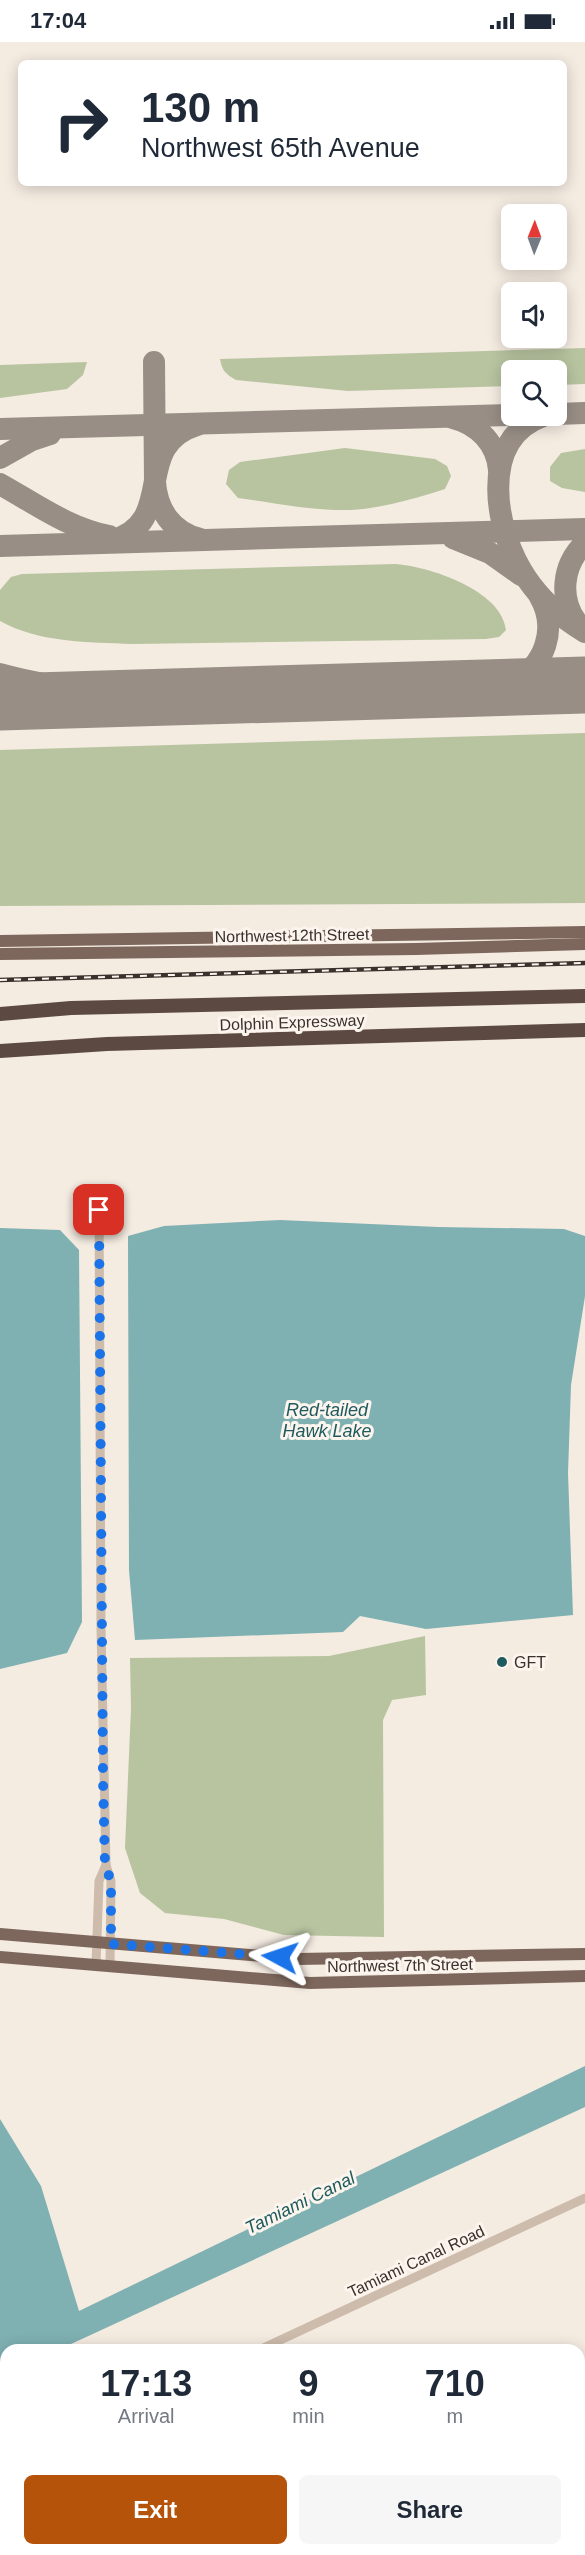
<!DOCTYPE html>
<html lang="en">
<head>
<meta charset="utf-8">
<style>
  :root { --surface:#fff; --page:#f6f6f7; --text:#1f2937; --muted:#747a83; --accent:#b45309 }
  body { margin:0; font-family:Helvetica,sans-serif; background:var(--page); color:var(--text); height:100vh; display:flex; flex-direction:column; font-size:22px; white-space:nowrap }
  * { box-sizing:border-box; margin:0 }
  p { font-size:20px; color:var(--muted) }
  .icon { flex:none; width:33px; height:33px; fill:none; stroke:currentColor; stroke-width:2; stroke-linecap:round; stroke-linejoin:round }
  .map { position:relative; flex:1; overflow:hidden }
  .side { position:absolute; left:0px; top:2302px; width:585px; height:212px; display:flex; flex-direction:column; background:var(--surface); border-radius:18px 18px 0 0; box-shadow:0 3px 15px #0003 }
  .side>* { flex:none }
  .hud { position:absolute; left:18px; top:18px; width:549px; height:126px; border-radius:9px; box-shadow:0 3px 15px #0003; background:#fff; color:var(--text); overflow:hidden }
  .needle { width:39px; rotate:1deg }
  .controls { position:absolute; left:501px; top:162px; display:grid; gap:12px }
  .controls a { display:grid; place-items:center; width:66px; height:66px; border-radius:9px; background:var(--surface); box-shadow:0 3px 15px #0003; font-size:30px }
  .pin { position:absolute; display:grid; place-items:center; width:51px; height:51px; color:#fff; margin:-26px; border-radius:12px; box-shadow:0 3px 9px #0006 }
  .me { position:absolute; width:66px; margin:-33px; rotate:275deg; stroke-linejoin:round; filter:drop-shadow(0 0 4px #0008) }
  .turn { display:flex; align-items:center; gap:21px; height:126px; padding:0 24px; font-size:27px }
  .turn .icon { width:78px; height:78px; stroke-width:2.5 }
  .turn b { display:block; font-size:42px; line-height:51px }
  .eta { display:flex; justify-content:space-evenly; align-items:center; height:102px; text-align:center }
  .eta b { font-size:36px; font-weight:600; line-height:42px }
  .action { display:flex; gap:12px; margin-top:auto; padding:12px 24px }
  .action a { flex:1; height:69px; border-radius:9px; background:var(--accent); color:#fff; font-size:24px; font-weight:600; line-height:69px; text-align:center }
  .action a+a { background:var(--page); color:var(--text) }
  .status { display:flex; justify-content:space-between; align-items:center; height:42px; padding:0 30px; background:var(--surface); direction:ltr }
  .status svg { height:16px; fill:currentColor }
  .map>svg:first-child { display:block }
</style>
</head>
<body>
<div class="status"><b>17:04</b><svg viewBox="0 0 49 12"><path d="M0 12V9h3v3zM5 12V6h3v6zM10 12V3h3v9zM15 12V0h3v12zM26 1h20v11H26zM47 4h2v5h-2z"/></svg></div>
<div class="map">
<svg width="585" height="2513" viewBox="0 0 585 2513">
  <rect width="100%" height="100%" fill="#f4ebe1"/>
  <g fill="#b8c4a0">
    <path d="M585,306V342L557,343L556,328H512L511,344L348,349L236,338C225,332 222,328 220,317Z"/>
    <polygon points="87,320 83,333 67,347 0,356 0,323"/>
    <path d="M345,406L435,417L447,424L451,434L445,447C417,456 379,467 350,468C313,469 275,461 238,456L226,442L229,428L240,420Z"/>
    <polygon points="585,407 585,450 562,446 550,439 550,425 561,411"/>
    <path d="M395,522C428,524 502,548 506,588L499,595L486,597L132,602C89,600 39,601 0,579V548L11,535L22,532Z"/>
    <polygon points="585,691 585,861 0,864 0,708"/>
    <polygon points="425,1594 426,1653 392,1658 383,1678 384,1895 284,1893 224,1877 165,1871 140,1851 125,1806 131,1666 130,1616 329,1614"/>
  </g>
  <g fill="#7fb0b2">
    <polygon points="280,1178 438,1185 564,1187 585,1194 585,1254 571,1343 568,1431 573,1573 426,1587 360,1574 343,1590 135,1598 129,1528 128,1194 164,1184"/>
    <polygon points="0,1186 60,1188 79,1208 82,1580 67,1611 0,1627"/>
    <polygon points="585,2024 585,2065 58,2308 6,2308 6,2333 0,2336 0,2077 41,2144 79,2269"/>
  </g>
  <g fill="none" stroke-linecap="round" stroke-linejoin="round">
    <g stroke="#988e86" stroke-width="22">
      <path d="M154,320L155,440C157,468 172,490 200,497"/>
      <polyline points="556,372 585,371"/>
      <path d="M543,374C477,397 495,492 527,537C542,559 563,577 585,590"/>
      <path d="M453,376C478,382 497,402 499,428"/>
      <polyline points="0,387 512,373"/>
      <polyline points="0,416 32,398 50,392"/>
      <path d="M0,442C36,462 68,486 109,494"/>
      <polyline points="453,496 490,511 521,533"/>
      <path d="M111,499C180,480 129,404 197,383"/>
      <polyline points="0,504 585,487"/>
      <path d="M579,583C558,558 562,523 585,501"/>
      <path d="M0,632C82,655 168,651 252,653"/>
      <path d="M471,647C485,645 500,645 513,639C545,625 558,586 540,555"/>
    </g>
    <polyline stroke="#988e86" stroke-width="57" points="0,660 585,643"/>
    <g stroke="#cdbbac" stroke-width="9">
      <polyline points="99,1154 101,1586 106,1823 111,1839 110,1924"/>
      <polyline points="96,1923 99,1839 106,1823"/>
      <polyline points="259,2308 585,2156"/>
      <polyline points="0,2431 6,2428"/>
    </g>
    <g stroke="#7d675c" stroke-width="12">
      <polyline points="0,899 585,890"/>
      <polyline points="0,912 416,907 585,902"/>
      <polyline points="0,1892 298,1917 585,1912"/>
      <polyline points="0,1915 310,1941 585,1934"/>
    </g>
    <g stroke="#5c4a42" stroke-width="14">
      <polyline points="0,972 71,966 585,954"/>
      <polyline points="0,1009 107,1002 585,988"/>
    </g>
    <defs>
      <polyline id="rail" points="0,938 585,921"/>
    </defs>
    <use href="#rail" stroke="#3b302b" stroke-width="4.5"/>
    <use href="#rail" stroke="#fbf5ee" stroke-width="2" stroke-dasharray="7" stroke-linecap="butt"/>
  </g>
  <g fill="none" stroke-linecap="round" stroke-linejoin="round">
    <polyline stroke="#1a73e8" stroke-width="10" stroke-dasharray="0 18" points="99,1168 103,1737 105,1823 111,1839 111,1902 280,1915"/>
  </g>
  <circle fill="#1f5a5e" stroke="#fbf5ee" stroke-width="2" cx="502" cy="1620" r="6"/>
  <g text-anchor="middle" stroke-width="6" stroke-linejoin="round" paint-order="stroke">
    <g font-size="16" fill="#3b302b" stroke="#fbf5ee">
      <text transform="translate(292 893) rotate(-1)" y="6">Northwest 12th Street</text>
      <text transform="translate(292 980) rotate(-2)" y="6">Dolphin Expressway</text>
      <text transform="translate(400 1923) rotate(-1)" y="6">Northwest 7th Street</text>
      <text transform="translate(416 2219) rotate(-25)" y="6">Tamiami Canal Road</text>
    </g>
    <g font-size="16" fill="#3b302b" stroke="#fbf5ee" text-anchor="start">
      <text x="514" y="1626">GFT</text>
    </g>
    <g font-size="18" font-style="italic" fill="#1f5a5e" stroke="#fbf5ee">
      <text x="327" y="1374">Red-tailed<tspan x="327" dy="21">Hawk Lake</tspan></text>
      <text transform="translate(300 2161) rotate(-26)" y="6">Tamiami Canal</text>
    </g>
  </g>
</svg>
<div class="controls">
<a><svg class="needle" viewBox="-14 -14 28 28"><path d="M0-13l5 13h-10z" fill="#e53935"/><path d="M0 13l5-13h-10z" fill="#747a83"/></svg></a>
<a><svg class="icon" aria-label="sound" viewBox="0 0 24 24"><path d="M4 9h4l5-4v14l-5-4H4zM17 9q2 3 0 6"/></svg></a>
<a><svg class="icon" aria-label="search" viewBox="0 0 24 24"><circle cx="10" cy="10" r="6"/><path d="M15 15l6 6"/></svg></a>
</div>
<div class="pin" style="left:99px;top:1168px;background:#d93025"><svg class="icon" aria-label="arrive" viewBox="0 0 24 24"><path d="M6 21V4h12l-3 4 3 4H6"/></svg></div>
<svg class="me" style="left:280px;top:1915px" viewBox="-20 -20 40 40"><path d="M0-17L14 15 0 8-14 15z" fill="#1a73e8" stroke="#fff" stroke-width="4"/></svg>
<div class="hud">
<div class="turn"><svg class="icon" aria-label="right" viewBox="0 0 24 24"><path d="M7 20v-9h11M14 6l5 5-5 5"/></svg><div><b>130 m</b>Northwest 65th Avenue</div></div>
</div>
<section class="side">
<div class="eta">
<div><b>17:13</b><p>Arrival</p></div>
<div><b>9</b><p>min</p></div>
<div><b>710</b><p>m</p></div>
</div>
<div class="action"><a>Exit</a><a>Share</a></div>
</section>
</div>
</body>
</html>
